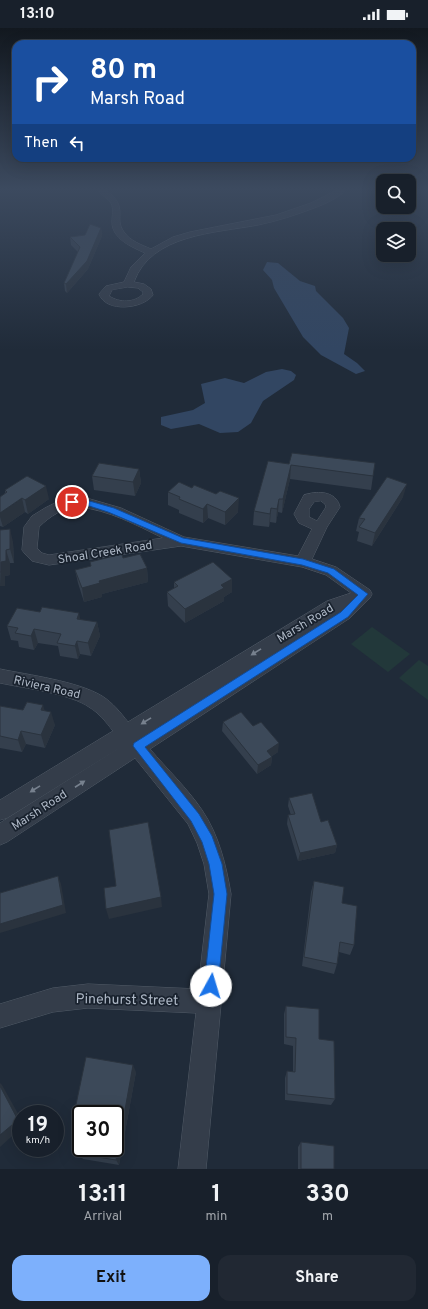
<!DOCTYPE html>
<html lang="en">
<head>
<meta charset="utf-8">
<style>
  :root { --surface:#18202b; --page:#212833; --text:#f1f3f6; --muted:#9fa3a9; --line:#363e47; --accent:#7db0fc }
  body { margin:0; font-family:Overpass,sans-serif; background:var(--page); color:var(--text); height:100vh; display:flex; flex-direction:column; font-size:15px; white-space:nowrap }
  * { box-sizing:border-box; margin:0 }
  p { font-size:13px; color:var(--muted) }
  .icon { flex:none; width:22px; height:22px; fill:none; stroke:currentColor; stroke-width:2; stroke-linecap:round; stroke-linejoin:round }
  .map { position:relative; height:1141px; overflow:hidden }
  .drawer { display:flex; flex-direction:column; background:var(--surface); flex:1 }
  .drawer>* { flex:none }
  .guide { position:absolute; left:12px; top:12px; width:404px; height:122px; border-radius:12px; box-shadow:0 4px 16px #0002,0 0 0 1px var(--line); background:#1a4fa0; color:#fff; overflow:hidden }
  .fabs { position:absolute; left:376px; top:146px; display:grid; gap:8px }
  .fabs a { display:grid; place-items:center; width:40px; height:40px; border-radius:8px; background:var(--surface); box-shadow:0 4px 16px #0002,0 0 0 1px var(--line); font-size:20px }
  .speed { position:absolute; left:12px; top:1077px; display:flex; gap:8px; font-size:20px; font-weight:700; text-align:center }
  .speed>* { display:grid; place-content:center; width:52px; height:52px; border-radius:50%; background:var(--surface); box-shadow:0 4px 16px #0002,0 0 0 1px var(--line); line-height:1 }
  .speed small { font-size:10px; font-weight:400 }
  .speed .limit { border:2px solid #111; border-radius:6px; background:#fff; color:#111 }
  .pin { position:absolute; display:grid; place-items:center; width:34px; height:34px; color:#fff; margin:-17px; border:2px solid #fff; border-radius:50%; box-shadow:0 1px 4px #0007 }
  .me { position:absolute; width:44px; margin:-22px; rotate:6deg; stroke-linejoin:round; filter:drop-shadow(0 0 3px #0008) }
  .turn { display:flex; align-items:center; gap:14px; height:84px; padding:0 12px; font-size:18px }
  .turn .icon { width:52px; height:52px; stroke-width:2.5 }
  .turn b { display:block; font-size:28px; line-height:34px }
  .then { display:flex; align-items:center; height:38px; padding:0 12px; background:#0003; gap:8px; font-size:15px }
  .eta { display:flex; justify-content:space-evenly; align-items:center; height:68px; text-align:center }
  .eta b { font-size:24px; font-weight:700; line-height:28px }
  .cta { display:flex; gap:8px; margin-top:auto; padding:8px 12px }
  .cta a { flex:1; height:46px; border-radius:12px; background:var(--accent); color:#111; font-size:16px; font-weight:700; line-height:46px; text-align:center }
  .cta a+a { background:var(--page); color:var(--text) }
  .status { display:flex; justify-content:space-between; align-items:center; height:28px; padding:0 20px; background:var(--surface); direction:ltr }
  .status svg { height:11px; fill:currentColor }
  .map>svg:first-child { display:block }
</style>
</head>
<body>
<div class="status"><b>13:10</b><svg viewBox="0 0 49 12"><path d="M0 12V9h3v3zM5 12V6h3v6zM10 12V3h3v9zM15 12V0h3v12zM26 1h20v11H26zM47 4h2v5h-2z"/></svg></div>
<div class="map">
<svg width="428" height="1141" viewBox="0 0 428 1141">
  <rect width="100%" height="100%" fill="#202b39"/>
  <g fill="#22383a">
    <polygon points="372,599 410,626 388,644 351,616"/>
    <polygon points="419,632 428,638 428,672 399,650"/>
  </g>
  <g fill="#324662">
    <polygon points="267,234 278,235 300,253 315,258 316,263 343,290 349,300 344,326 357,335 365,343 356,346 321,327 303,309 274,260 272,252 263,242"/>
    <polygon points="282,341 291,343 296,347 294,352 263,373 251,395 238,404 220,405 199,396 171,401 161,397 161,389 193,382 205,375 201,356 225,350 244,355 266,344"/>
  </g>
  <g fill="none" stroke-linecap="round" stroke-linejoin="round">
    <defs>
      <g id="street">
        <path d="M97,162H106C130,180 113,189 124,204C130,213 142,217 151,221L173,209L190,204L276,187L311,175L337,162H346C338,170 325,176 314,180C296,187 277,193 258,197C216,205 151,206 134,254L144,256L151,261L153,267C143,281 106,285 99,266L106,258L124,254L131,239L145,225C132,219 112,211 112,194C112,187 114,181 111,175C108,170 101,167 97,162ZM128,259L138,260L143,264V266C134,275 120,275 109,268L112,262Z"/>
        <path d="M312,465C324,463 337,466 340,479L327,499L312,531L336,539L370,562L372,566L370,570L350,590L150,721C167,741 187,760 202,782C219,807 226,837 231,866L206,1141H178L196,985L88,980L53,984L0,1000V976L53,960L88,956L198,961L209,866L204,836L197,815L188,796L135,730L7,814L0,817V795L124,717L7,790L0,792V772L113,703C106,694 99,685 89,679C71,666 24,660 0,655V641C29,647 77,653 102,668C113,675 120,684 128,694L327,573L351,565L326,547L302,539L181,518L49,537L32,533L25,526L22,522L24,499L32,488L45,480L59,473L79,469L90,471L121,480L184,509L298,528L312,501L299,495L294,486L304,467ZM321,473L325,476L326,479L317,493L309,489V481L314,474ZM79,479C109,482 136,497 163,510L49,527L42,525L37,520L39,499C50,488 64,479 79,479Z"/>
      </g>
    </defs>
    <use href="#street" stroke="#515b67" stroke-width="1"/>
    <use href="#street" fill="#343d4a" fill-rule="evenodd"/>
  </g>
  <g fill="#343f4d">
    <polygon points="101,200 102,208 88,241 67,265 65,263 64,255 78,224 71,217 70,209 85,207"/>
    <polygon points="268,433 373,448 371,462 290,451 282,485 278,484 276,495 270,494 269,499 253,497 254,483"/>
    <polygon points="139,441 141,455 135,468 94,462 92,448"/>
    <polygon points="5,462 49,471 28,486 25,484 3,499 0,498 0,469 5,465"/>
    <polygon points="168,464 238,484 225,497 208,490 203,495 179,485 179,482 168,477"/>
    <polygon points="403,469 372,518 357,513 359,504 356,503 359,490"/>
    <polygon points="0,502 13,514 14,535 10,535 10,547 5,548 5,558 0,558"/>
    <polygon points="123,530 147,540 148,554 102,566 102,569 84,574 78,555 75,542 91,538 90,534"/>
    <polygon points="232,551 232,564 224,569 224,573 185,595 168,578 167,564 174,560 174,554"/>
    <polygon points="80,592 97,594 100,608 91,628 80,626 78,631 60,628 58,618 38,615 34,622 19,619 18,613 11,612 7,598"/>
    <polygon points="0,678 23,682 45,683 55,697 45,720 26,716 22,724 0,720"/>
    <polygon points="223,694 253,698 278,724 272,728 272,729 271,737 257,746 222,703"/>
    <polygon points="289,770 321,794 337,817 335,825 298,833 287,796 288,787 291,787 288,778"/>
    <polygon points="314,853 342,875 354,917 350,927 339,924 337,936 334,946 302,938 311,864"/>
    <polygon points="286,978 319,1011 335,1071 331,1077 285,1072 285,1050 287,1043 293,1044 293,1018 284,1016 284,986"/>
    <polygon points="136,1044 119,1137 83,1131 79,1126 115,1120 81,1086 81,1097 77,1097 73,1091"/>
    <polygon points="301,1114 334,1141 298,1141 298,1119"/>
  </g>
  <g fill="#2a333e">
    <polygon points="101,200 102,208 88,241 67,265 66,256"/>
    <polygon points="291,437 290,451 282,485 283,471"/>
    <polygon points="139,441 141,455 135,468 133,454"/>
    <polygon points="407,456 403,469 372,518 375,505"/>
    <polygon points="46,458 49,471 28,486 25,472"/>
    <polygon points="22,470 25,484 3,499 0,489 0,485"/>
    <polygon points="239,470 238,484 225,497 225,484"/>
    <polygon points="279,471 278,484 276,495 277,481"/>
    <polygon points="207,476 208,490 203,495 203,481"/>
    <polygon points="271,480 270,494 269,499 270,486"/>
    <polygon points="10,501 13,514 14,535 10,521"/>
    <polygon points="6,522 10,535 10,547 5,548 5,558 0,558 1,534"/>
    <polygon points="147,540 148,554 102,566 102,569 84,574 82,560 99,553"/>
    <polygon points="232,551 232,564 224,569 224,573 185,595 185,581 221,557"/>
    <polygon points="79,585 82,599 77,591"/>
    <polygon points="97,594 100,608 91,628 88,615"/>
    <polygon points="34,601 38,615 34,622 31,608"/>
    <polygon points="77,613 80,626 78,631 75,618"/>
    <polygon points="43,677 47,690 41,682"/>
    <polygon points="51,684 55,697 45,720 41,707"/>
    <polygon points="21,703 26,716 22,724 18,712"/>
    <polygon points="279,715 278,724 266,732 267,723"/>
    <polygon points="272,729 271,737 257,746 258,737"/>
    <polygon points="337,817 335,825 298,833 300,825"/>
    <polygon points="58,848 61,856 66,885 0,905 0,896"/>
    <polygon points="161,869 162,879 109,891 106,881"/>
    <polygon points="133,1037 136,1044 119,1137 116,1132"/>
    <polygon points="0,1055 2,1057 21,1091 21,1100 0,1119"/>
  </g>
  <g fill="#3c4959" stroke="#2a333e">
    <polygon points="90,196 101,200 87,233 66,256 64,255 80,219 70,209 85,207"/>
    <polygon points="292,425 375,435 373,448 291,437 283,471 279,471 277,481 271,480 270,486 254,483 268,433 289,436"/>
    <polygon points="99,435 139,441 133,454 92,448"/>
    <polygon points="27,448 46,458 25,472 22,470 0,485 0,469 7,464 5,462"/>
    <polygon points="387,449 407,456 375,505 359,499 365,491 359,490"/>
    <polygon points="179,454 192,460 194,457 216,466 220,463 239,470 225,484 207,476 203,481 179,471 180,469 168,464"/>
    <polygon points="10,501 10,521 6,522 6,533 1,534 1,544 0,544 0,502"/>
    <polygon points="122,526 123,530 140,526 147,540 99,553 100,555 82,560 75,542 91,538 90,534"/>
    <polygon points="213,534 232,551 221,557 224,560 185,581 167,564 178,558 174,554"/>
    <polygon points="42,579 79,585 77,591 97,594 88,615 77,613 75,618 57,615 61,606 34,601 31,608 15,605 18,600 7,598 17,580 40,584"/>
    <polygon points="27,674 43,677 41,682 51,684 41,707 21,703 18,712 0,708 0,678 23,682"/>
    <polygon points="241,684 253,698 261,694 279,715 267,723 272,729 258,737 223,694"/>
    <polygon points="312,765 321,794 328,792 337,817 300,825 288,787 295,786 289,770"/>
    <polygon points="148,794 161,869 106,881 104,860 116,858 109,802"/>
    <polygon points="58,848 63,877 0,896 0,865"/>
    <polygon points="314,853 344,859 342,875 357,878 354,917 340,914 337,936 304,929"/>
    <polygon points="286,978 319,981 319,1011 334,1013 335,1071 287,1066 287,1043 295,1044 296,1010 286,1009"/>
    <polygon points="86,1029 133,1037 116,1132 79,1126 81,1117 81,1120 115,1120 115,1086 81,1086 81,1093 73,1091"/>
    <polygon points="0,1058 18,1092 0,1107"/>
    <polygon points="301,1114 334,1118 334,1141 301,1141"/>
  </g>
  <defs><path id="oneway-solid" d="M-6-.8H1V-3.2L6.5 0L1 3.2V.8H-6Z"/></defs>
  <g fill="#77818e">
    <use href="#oneway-solid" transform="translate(256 624) rotate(148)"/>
    <use href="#oneway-solid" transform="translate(146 693) rotate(148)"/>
    <use href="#oneway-solid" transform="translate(80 756) rotate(-33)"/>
    <use href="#oneway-solid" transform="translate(35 761) rotate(148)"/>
  </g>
  <linearGradient id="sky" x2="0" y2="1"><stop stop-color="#12181f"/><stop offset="0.5" stop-color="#3c4a5f"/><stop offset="1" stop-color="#3c4a5f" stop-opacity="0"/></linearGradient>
  <rect width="428" height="322" fill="url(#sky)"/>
  <polygon fill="#1a73e8" stroke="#114b97" points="72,472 86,472 114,480 183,510 303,531 334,541 368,566 348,589 145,719 199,786 212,808 222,836 227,866 218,958 216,963 211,965 206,963 204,958 214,866 209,836 202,814 191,793 133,718 134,715 341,584 358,567 328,545 302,537 181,515 108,484 86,477 69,476 69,473"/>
  <g text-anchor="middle" stroke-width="3.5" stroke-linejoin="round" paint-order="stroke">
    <g font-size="12" fill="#aeb8c6" stroke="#19222e">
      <text transform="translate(105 524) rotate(-9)" y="4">Shoal Creek Road</text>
      <text transform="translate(305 595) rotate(-31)" y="4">Marsh Road</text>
      <text transform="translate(47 659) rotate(13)" y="4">Riviera Road</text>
      <text transform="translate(39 782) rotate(-33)" y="4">Marsh Road</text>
    </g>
    <g font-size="14" fill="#aeb8c6" stroke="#19222e">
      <text transform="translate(127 971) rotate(1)" y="5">Pinehurst Street</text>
    </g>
  </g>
</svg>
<div class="fabs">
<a><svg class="icon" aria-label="search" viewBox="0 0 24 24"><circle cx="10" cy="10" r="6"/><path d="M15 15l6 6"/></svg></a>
<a><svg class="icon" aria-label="layers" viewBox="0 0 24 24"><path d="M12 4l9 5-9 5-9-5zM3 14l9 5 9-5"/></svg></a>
</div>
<div class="speed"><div>19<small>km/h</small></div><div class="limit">30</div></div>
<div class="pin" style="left:72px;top:474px;background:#d93025"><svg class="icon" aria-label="arrive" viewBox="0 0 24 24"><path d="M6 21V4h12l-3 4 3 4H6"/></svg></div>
<svg class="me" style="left:211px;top:958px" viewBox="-20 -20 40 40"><circle r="19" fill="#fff"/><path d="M0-13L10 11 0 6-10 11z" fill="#1a73e8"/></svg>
<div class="guide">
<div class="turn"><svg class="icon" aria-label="right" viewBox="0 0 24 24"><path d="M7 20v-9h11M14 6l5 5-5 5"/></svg><div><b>80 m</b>Marsh Road</div></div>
<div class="then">Then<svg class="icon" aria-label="left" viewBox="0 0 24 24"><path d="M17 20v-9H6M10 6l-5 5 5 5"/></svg></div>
</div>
</div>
<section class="drawer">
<div class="eta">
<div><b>13:11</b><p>Arrival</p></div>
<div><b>1</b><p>min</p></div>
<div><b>330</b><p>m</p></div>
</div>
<div class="cta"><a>Exit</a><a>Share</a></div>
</section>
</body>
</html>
